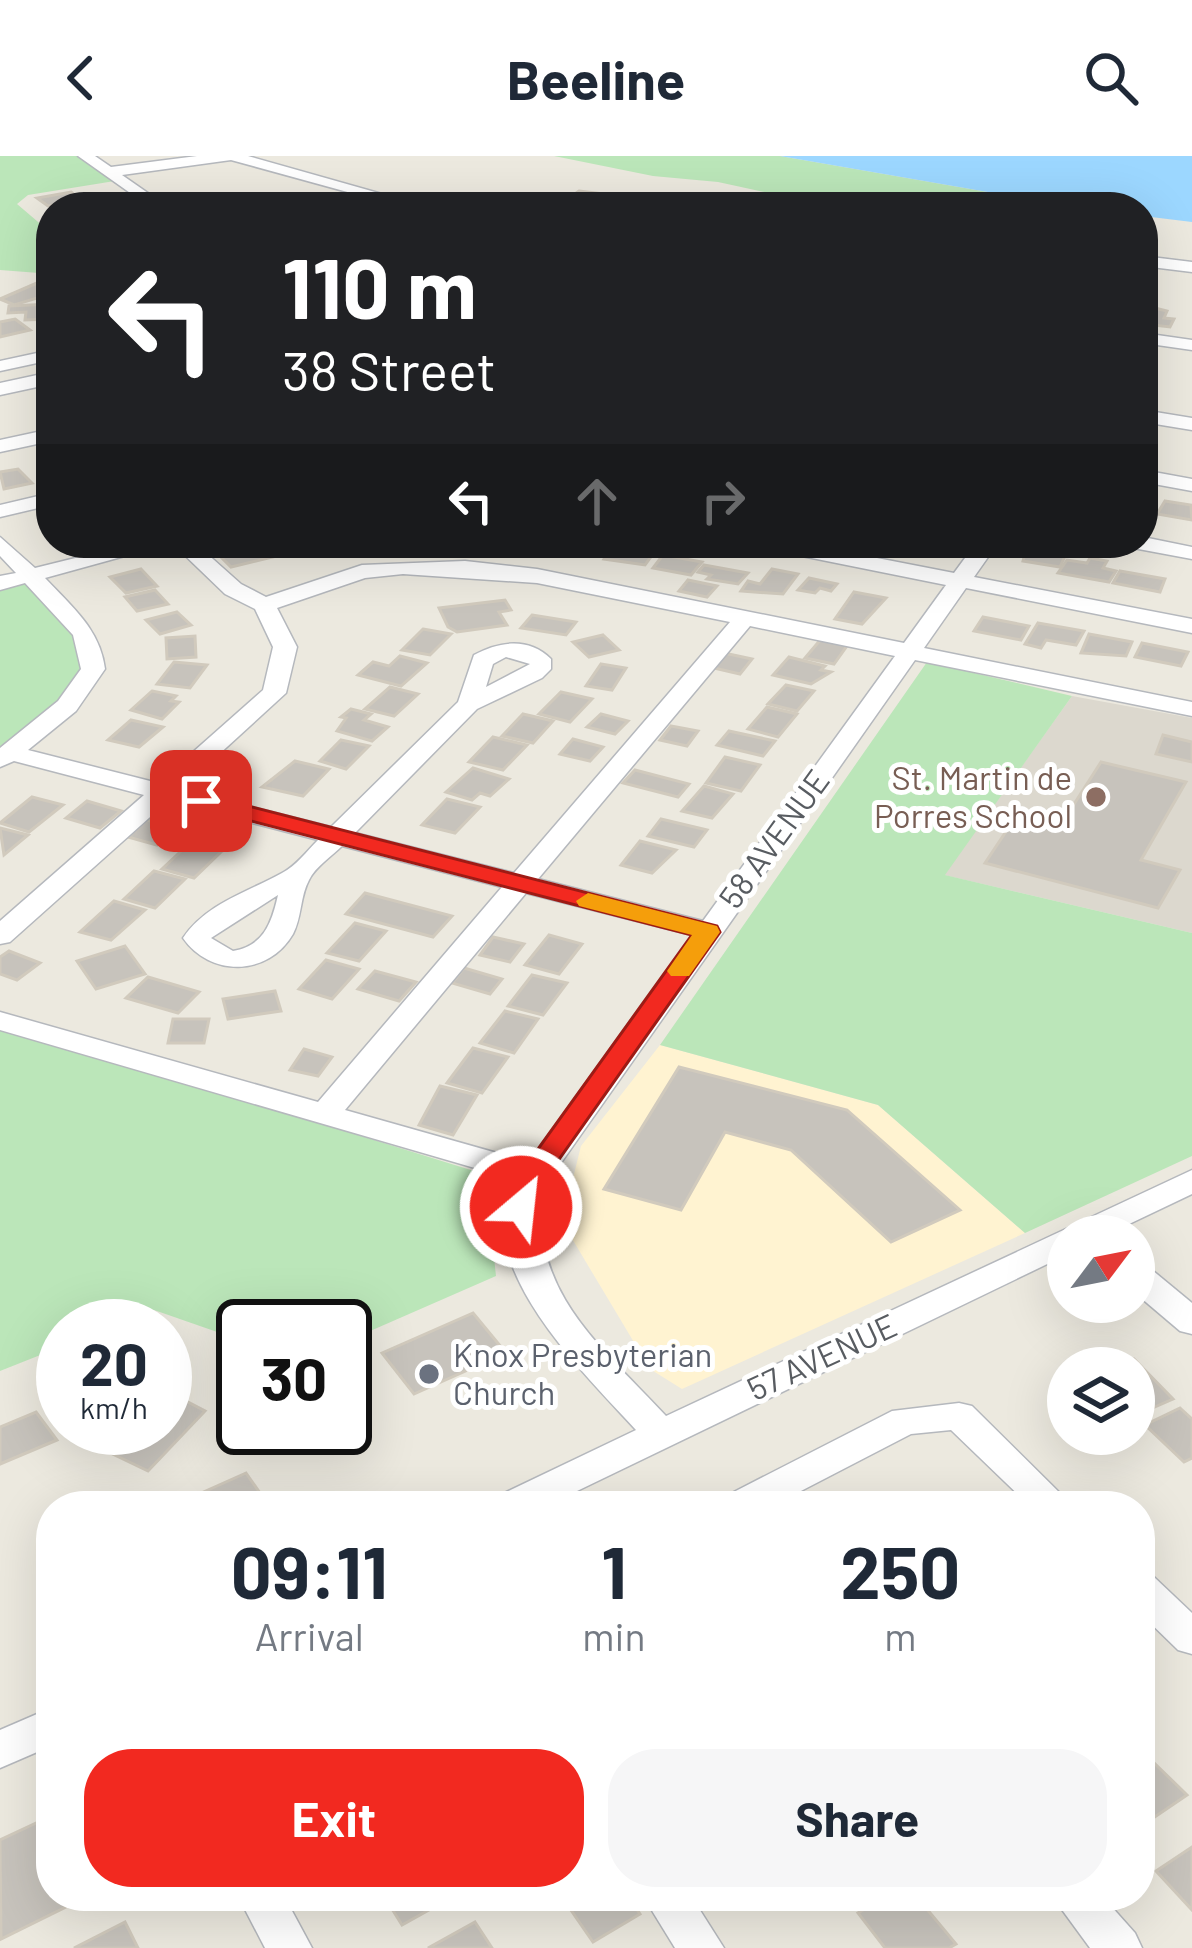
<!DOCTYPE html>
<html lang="en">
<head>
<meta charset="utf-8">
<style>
  :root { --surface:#fff; --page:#f6f6f7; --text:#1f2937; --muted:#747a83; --accent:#f22920 }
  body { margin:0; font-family:Barlow,sans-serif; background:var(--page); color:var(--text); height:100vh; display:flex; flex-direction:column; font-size:45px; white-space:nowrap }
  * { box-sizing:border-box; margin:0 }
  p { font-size:39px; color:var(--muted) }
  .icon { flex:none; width:66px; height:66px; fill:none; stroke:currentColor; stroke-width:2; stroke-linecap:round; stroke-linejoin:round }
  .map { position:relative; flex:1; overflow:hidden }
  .panel { position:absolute; left:36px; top:1335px; width:1119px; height:420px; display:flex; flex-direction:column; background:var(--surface); border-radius:48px; box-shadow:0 12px 48px #0002 }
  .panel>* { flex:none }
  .banner { position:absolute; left:36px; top:36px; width:1122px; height:366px; border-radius:48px; box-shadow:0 12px 48px #0002; background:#202124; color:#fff; overflow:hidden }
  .needle { width:78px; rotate:58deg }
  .tools { position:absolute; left:1047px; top:1059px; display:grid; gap:24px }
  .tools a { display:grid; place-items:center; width:108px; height:108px; border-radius:50%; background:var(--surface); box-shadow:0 12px 48px #0002; font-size:60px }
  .speed { position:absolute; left:36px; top:1143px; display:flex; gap:24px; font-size:60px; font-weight:700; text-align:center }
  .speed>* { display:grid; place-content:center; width:156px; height:156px; border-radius:50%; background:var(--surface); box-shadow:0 12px 48px #0002; line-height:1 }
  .speed small { font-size:30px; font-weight:400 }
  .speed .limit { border:6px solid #111; border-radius:18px; background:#fff; color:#111 }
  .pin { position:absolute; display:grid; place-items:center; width:102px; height:102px; color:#fff; margin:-51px; border-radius:24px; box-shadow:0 6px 18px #0006 }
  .me { position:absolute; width:132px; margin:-66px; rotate:28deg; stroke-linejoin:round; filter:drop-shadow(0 0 9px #0008) }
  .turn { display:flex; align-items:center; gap:42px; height:252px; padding:0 48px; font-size:54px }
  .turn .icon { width:156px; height:156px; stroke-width:2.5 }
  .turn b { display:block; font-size:84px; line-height:102px }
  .lanes { display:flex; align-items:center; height:114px; padding:0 48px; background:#0003; justify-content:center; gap:60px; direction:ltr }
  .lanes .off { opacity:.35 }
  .eta { display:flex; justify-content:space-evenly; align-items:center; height:204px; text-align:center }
  .eta b { font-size:72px; font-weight:700; line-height:84px }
  .primary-button { display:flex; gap:24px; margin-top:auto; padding:24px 48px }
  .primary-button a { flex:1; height:138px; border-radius:48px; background:var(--accent); color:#fff; font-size:48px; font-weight:700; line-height:138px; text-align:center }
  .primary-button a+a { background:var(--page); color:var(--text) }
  header { display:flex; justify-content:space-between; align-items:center; height:156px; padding:0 48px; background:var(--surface); font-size:54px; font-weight:700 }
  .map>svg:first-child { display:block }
</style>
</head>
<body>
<header><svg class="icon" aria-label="back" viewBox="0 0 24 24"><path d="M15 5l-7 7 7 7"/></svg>Beeline<svg class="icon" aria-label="search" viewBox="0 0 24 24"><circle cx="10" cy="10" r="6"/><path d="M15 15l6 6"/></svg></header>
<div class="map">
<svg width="1192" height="1792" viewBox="0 0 1192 1792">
  <rect width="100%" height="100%" fill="#ece9df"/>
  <polygon fill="#fff3d1" points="660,889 878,949 1025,1077 682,1233 650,1213 562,1066 581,990"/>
  <polygon fill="#dcd8ce" points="1072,540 1192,562 1192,777 944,719"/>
  <g fill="#bbe6b9">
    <polygon points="0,0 85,0 121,24 28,39 17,48 51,77 51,127 39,117 0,114"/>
    <polygon points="554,0 780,0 1075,51 833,51 718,26 653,20"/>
    <polygon points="31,419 82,475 93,513 0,604 0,427"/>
    <polygon points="927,506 1072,540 945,719 1192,777 1192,1000 1025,1077 878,949 660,889"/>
    <polygon points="0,868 503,1024 488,1045 496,1120 345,1186 345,1170 243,1170 243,1185 154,1154 113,1170 63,1170 63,1190 0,1215"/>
  </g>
  <polygon fill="#9cd7ff" points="780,0 1192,0 1192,66 1143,60 1143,51 1075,51"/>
  <g fill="#c7c3bc" stroke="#d1cabd" stroke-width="3">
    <polygon points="579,35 613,39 598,51 556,51"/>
    <polygon points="71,36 77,41 103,40 48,50 37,42"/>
    <polygon points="266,39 278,51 228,51 221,45"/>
    <polygon points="37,127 51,133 51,138 14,149 0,143"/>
    <polygon points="51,148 51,163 25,164 26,156 8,157 9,150"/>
    <polygon points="1143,149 1167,155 1164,162 1174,163 1170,171 1144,168"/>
    <polygon points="15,163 30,174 0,181 0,166"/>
    <polygon points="18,313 32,327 4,333 0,316"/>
    <polygon points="1165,345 1191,349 1192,364 1157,358"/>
    <polygon points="263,387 277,400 231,411 218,398"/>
    <polygon points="331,387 334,389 299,398 274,388"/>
    <polygon points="612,391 653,398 645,409 604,403"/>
    <polygon points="1038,391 1067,396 1060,411 1023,405 1025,398 1034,399"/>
    <polygon points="663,399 702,406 691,419 653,412"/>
    <polygon points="1090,402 1107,405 1103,412 1116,415 1109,426 1058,417 1067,404 1087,407"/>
    <polygon points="704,409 748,417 738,428 707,423 711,419 698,416"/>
    <polygon points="141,413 157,430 126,437 110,421"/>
    <polygon points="772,413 798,418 783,438 741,435 748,425 760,428"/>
    <polygon points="1120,415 1165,423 1160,436 1113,427"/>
    <polygon points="809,422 837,428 831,435 820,432 815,437 798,434"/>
    <polygon points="688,424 717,430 707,441 679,435"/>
    <polygon points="155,434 168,448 137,455 125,441"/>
    <polygon points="854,436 886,442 862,468 835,463"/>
    <polygon points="505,444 511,454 499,456 507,469 457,476 448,471 439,452"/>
    <polygon points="177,456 191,469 160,478 146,464"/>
    <polygon points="532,459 576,466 566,479 521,472"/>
    <polygon points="983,461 1029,470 1021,484 974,475"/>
    <polygon points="1038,467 1084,475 1076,489 1046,484 1041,492 1025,488"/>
    <polygon points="423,473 451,478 430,499 402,494"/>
    <polygon points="1089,478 1132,486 1126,500 1081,497"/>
    <polygon points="603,479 619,494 589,501 573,486"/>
    <polygon points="195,480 196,501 167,503 166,482"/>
    <polygon points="822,482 849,487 834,508 805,502"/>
    <polygon points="1142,487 1188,496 1181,510 1135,501"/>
    <polygon points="724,497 752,503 740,518 714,512"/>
    <polygon points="400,500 427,507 401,530 358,519 373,506 389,510"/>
    <polygon points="789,501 825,510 821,514 831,516 811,528 773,519"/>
    <polygon points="174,506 207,509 190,532 157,528"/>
    <polygon points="601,508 626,512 612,534 586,530"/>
    <polygon points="786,529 814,535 797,555 768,548"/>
    <polygon points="390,531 418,538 394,560 365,553"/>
    <polygon points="152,535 176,540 171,545 179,546 162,563 131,554"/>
    <polygon points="561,536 592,543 570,566 539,558"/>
    <polygon points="767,551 797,558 778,581 748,573"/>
    <polygon points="351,553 371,558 364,564 388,571 372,585 337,575 346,562 341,561"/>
    <polygon points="523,558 553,565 533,587 502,580"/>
    <polygon points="601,558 628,565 615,578 587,571"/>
    <polygon points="131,564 163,571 139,591 108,584"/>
    <polygon points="671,570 698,575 687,590 660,584"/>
    <polygon points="729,575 775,585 763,600 717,589"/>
    <polygon points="1163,579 1192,586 1192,606 1156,598"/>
    <polygon points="493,581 527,589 503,614 469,606"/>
    <polygon points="573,583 603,591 590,605 560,598"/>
    <polygon points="341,584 369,590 346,613 320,605"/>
    <polygon points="725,601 760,609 741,635 706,627"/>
    <polygon points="295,605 329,613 303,640 262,631"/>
    <polygon points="1101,606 1186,626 1141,704 1180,714 1158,752 985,707 1017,659 1060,670"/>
    <polygon points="473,612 509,623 490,640 480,637 472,644 446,636"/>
    <polygon points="635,614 689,628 678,641 623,627"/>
    <polygon points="704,630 733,638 712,662 682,655"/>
    <polygon points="32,641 63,649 29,676 0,667"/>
    <polygon points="447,643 480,651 455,677 422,669"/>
    <polygon points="87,645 121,655 100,672 66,662"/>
    <polygon points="661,663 707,674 694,691 648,680"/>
    <polygon points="147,664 176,672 157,689 128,681"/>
    <polygon points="0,672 28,679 4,699"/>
    <polygon points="192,685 224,693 194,722 162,713"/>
    <polygon points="640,685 676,694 652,717 621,709"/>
    <polygon points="154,715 185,723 155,752 124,743"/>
    <polygon points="365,737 452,760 433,781 346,758"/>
    <polygon points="114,745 145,754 111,784 80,776"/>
    <polygon points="355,767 386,775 359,805 327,797"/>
    <polygon points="549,779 582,788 559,818 525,809"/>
    <polygon points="493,781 524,788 510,806 480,799"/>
    <polygon points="125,790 145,818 96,833 77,805"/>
    <polygon points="9,795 40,807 17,824 0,818 0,801"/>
    <polygon points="326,804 359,813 332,843 299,833"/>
    <polygon points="464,812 502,823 490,838 452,827"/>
    <polygon points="375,815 416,826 399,845 358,833"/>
    <polygon points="532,819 567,827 543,859 508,850"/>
    <polygon points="148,821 199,836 178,857 126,842"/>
    <polygon points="275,835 281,855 228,863 223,843"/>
    <polygon points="505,855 538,863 514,897 480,887"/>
    <polygon points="173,863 209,863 204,887 168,887"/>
    <polygon points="473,892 508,901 482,937 447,927"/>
    <polygon points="304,893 332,901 318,920 290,914"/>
    <polygon points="679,911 847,954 960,1054 891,1086 791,994 725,976 681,1054 604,1033"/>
    <polygon points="440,930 477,939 453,979 419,969"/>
    <polygon points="473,1157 506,1197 414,1238 382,1197"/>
    <polygon points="1134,1203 1173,1243 1134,1260 1134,1212 1114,1212"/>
    <polygon points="165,1234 205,1255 148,1315 92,1288 108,1272 165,1272"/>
    <polygon points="1180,1252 1192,1263 1192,1302 1184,1306 1145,1269"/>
    <polygon points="36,1256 57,1284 0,1308 0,1271"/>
    <polygon points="246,1317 269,1350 172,1350"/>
    <polygon points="1149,1602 1187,1639 1140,1671 1140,1608"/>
    <polygon points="51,1660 51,1740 69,1740 72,1748 1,1783 0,1684"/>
    <polygon points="1192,1691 1192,1754 1156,1715"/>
    <polygon points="384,1740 454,1740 402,1769"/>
    <polygon points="572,1740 628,1740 640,1758 593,1786 564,1744"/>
    <polygon points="886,1740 916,1740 956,1788 949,1792 885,1792 858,1757"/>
    <polygon points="125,1766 138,1792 74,1792"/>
    <polygon points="475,1766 492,1792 428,1792"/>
  </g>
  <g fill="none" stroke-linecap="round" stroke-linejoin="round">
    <defs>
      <g id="minor">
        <polygon points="78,0 95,0 111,11 197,0 248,0 428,51 402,51 231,4 122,19 168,51 150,51"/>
        <polygon points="1143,100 1192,106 1192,116 1143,110"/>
        <polygon points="1143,177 1192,184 1192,194 1143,187"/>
        <polygon points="51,194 51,204 0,215 0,205"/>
        <polygon points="51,216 51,228 0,239 0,227"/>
        <polygon points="1143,254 1192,262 1192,274 1143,266"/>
        <polygon points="51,273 51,285 0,296 0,284"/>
        <polygon points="1143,314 1192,323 1192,335 1143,326"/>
        <polygon points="51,337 51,349 0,361 0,349"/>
        <path d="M0,381L35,412L136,387H195L241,428L266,441L362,409L465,405L537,413L904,487L946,429L767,393L756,387H800L954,417L976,387H998L974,421L1192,463V477L966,432L924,492L1192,546V560L915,504L542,1034C530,1137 602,1191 666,1260L1192,1014V1038L1104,1080H1068V1098L546,1350H492L498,1340L636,1274C588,1221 464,1104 516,1024L0,874V856L318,946L502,731L342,690C332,700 315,711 309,724C300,740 302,761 293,778C268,821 210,821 183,782C207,747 246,737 282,717C296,710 307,695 318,684L168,645L10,786L0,788V765L144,639L14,605L0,611V592L58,545L81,513L73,479L25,427L0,434V420L16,417L0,400ZM172,387L225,438L255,453L273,491L263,534L158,627L28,594L76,555L105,513C100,473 72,451 45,422ZM403,418L537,427L730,466L514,717L355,677L477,553L542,522L551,513V503C529,481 500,485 474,499L458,546L331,671L181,633L286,537L297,491L277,452L365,422ZM750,470L895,500L703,765L538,723ZM506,501L530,508L486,531L493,508ZM526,737L692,779L529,1006L345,954ZM278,739C272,766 264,790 233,795L211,782Z"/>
        <polygon points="1143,381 1192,391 1192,403 1133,392 1130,387 1143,387"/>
        <polygon points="1134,1105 1146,1109 1192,1147 1192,1178 1180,1175 1134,1136"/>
        <polygon points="959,1247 972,1250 1073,1350 1030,1350 951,1274 911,1278 772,1350 720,1350 726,1340 892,1255"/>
        <polygon points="1140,1416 1154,1421 1192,1457 1192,1498 1178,1494 1140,1457"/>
        <polygon points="51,1552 51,1590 0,1612 0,1574"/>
        <polygon points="238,1740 284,1740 312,1792 265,1792"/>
        <polygon points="643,1740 691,1740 724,1792 675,1792"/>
        <polygon points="1052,1740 1102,1740 1135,1777 1142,1792 1090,1792"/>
      </g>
    </defs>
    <use href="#minor" stroke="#b5b8bd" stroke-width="3"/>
    <use href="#minor" fill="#fff" fill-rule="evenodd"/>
  </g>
  <polygon fill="#f22920" stroke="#9d1b15" stroke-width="3" points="201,638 717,770 720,776 548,1019 531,1058 521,1061 506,1051 520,1018 692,779 193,650 193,640"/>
  <polygon fill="#f59e0b" points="588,737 717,770 720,776 689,820 671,820 667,815 692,779 579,750 576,745"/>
  <circle fill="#8d6e63" stroke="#fff" stroke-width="4.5" cx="1096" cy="641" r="12"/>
  <circle fill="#6b7280" stroke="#fff" stroke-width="4.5" cx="429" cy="1218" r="12"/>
  <g text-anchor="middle" stroke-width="10" stroke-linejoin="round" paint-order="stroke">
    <g font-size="33" fill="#785e54" stroke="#fff" text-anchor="end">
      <text x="1072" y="634">St. Martin de<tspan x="1072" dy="38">Porres School</tspan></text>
    </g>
    <g font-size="33" fill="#585c61" stroke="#fff">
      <text transform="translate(774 683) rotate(-54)" y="12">58 AVENUE</text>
      <text transform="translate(822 1201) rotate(-25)" y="12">57 AVENUE</text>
    </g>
    <g font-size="33" fill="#5b616d" stroke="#fff" text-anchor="start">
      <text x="453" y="1211">Knox Presbyterian<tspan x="453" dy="38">Church</tspan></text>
    </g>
  </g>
</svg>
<div class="tools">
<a><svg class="needle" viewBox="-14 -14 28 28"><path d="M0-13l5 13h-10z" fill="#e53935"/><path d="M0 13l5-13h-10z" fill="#747a83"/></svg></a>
<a><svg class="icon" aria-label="layers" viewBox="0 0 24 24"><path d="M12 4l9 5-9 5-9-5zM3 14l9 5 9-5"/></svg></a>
</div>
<div class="speed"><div>20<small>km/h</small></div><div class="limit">30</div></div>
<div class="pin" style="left:201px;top:645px;background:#d93025"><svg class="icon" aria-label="arrive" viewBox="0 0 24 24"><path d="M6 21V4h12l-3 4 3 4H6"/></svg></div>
<svg class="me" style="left:521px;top:1051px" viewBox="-20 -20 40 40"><circle r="17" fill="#f22920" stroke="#fff" stroke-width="3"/><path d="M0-11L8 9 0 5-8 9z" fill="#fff"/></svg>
<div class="banner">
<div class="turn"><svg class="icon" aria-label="left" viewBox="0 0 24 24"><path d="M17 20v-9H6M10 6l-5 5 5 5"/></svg><div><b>110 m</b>38 Street</div></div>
<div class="lanes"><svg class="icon" aria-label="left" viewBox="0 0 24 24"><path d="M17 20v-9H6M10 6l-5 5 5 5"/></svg><svg class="icon off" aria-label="ahead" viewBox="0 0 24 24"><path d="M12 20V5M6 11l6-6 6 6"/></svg><svg class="icon off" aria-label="right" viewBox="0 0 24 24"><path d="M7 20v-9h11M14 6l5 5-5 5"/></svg></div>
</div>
<section class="panel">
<div class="eta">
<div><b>09:11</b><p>Arrival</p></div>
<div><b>1</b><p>min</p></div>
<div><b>250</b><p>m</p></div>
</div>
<div class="primary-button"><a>Exit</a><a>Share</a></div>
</section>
</div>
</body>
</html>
